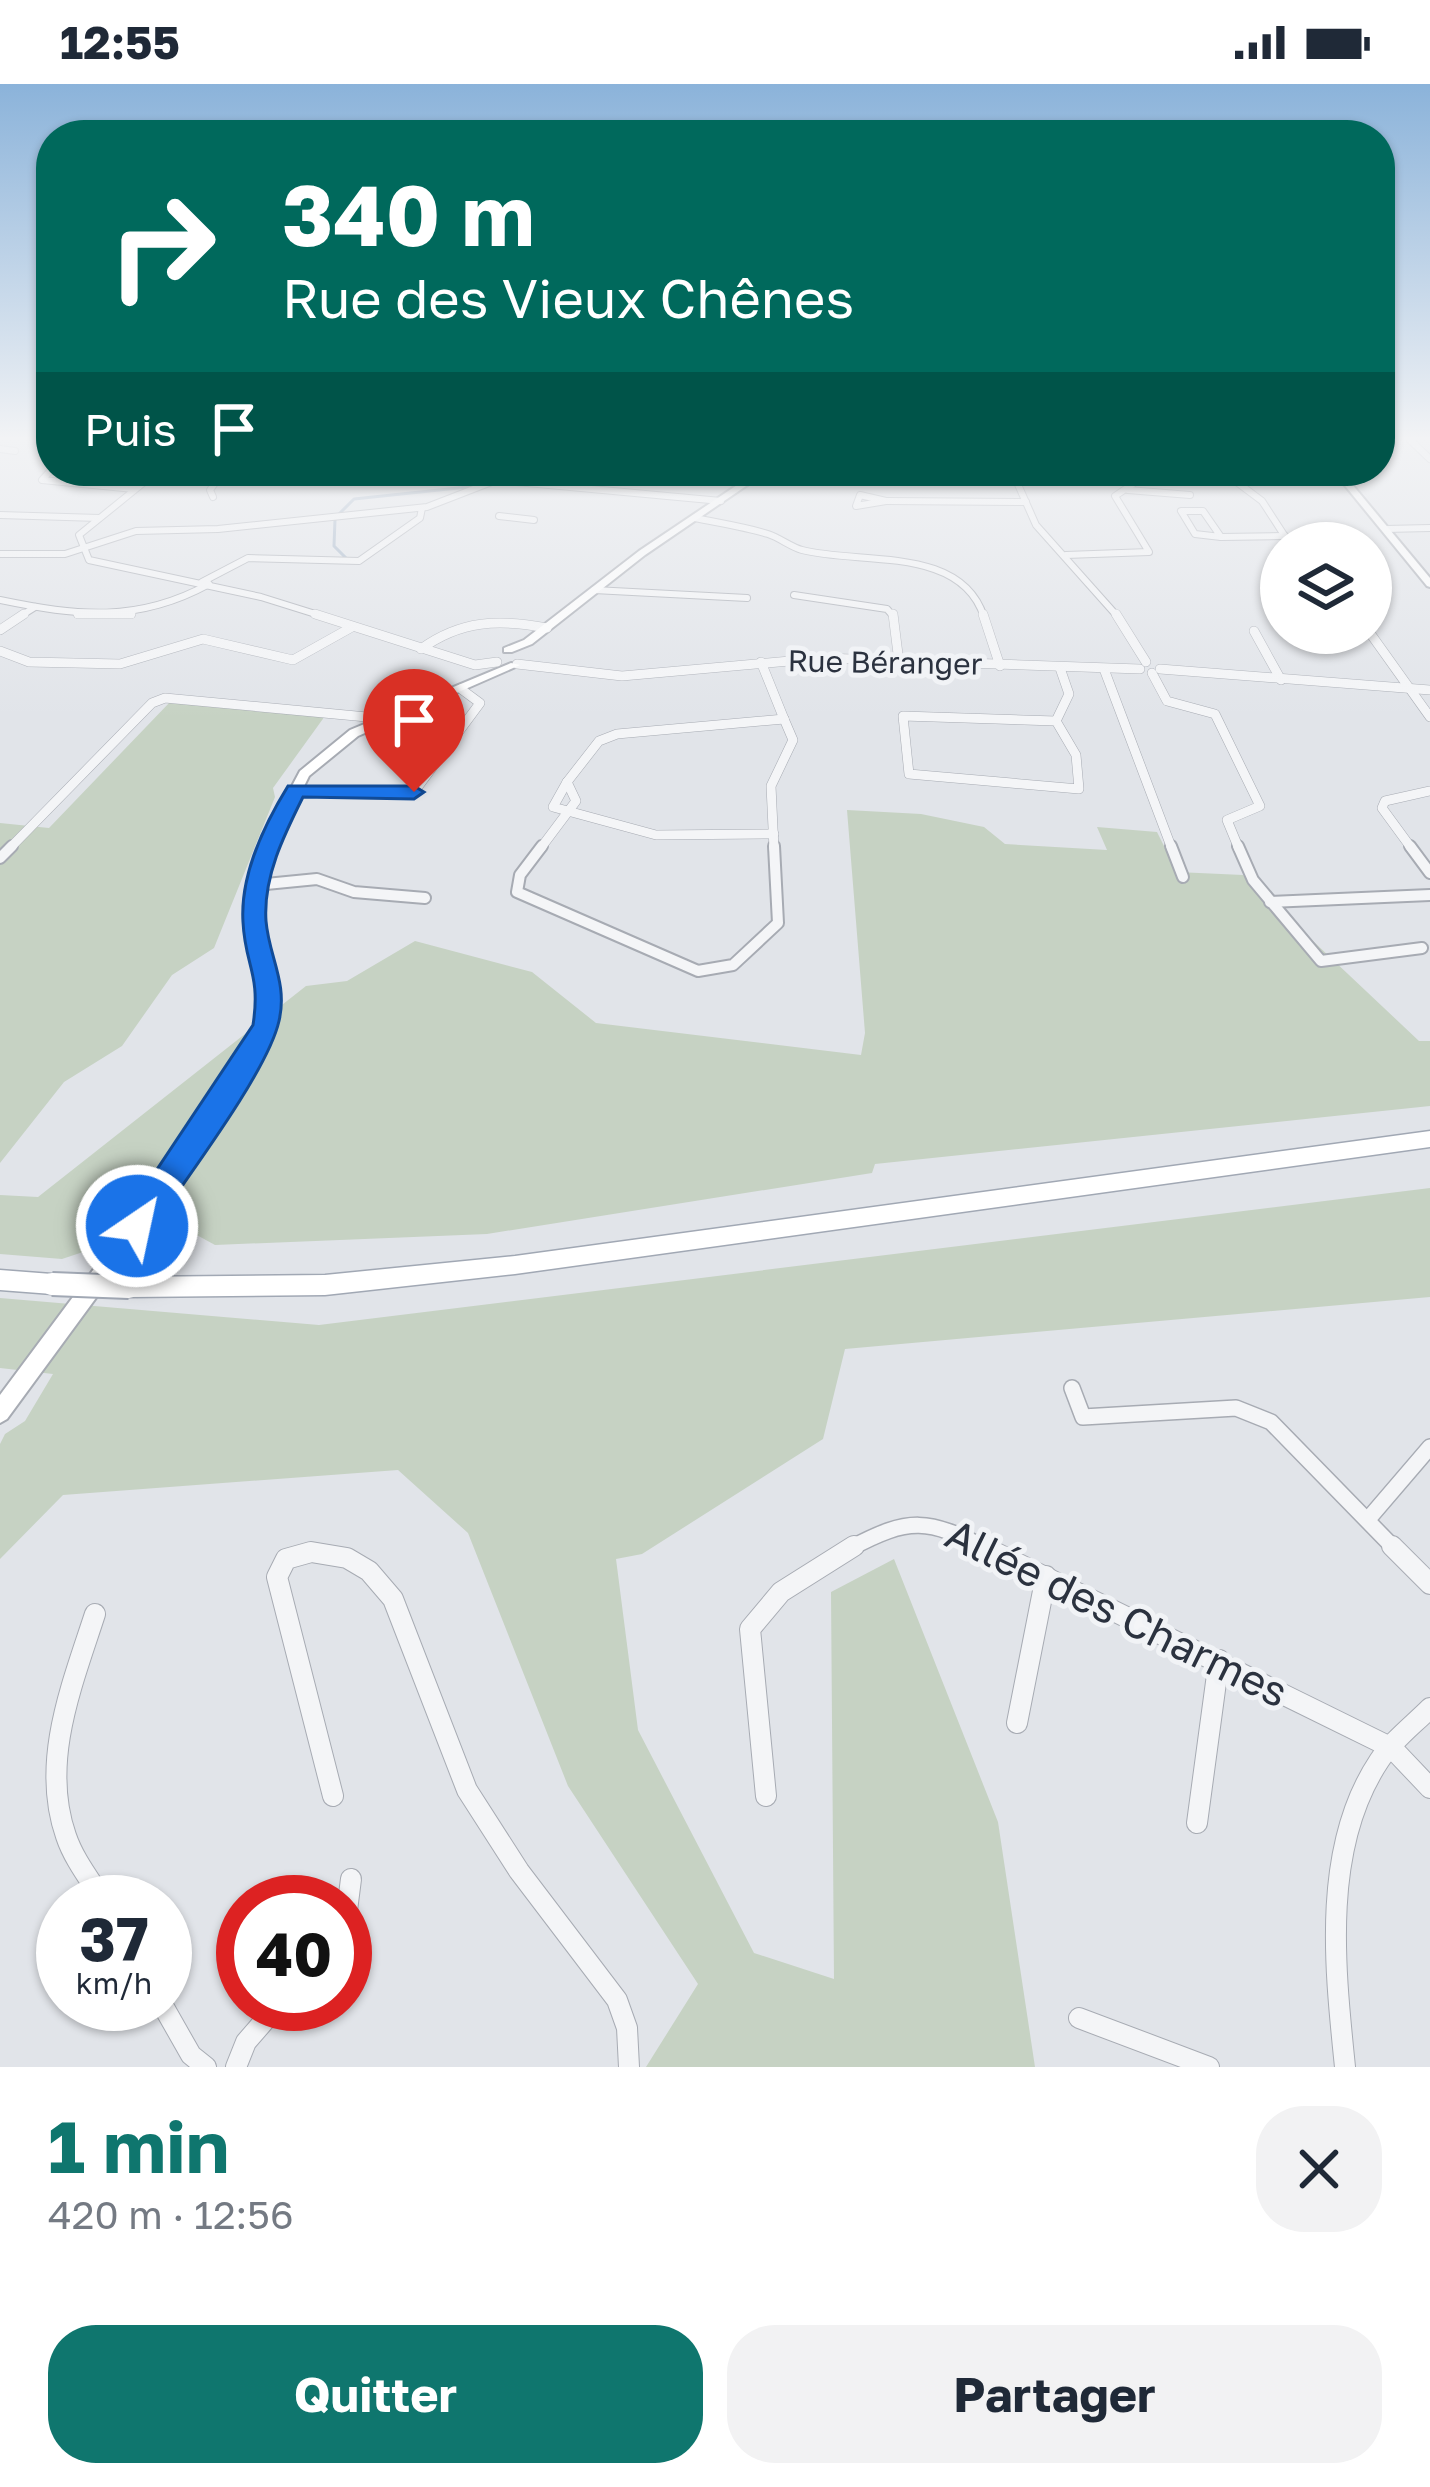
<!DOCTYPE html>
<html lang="fr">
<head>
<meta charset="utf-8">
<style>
  :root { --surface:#fff; --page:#f2f2f3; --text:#1f2937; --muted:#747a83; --accent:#0f766e }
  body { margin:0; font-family:"Golos Text",sans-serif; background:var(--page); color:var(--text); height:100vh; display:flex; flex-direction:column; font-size:45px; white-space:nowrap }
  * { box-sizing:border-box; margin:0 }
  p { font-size:39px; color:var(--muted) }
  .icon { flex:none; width:66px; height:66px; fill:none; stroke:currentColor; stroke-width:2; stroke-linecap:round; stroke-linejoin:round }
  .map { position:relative; height:1983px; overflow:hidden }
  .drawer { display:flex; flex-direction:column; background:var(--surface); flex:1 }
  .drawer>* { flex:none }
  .banner { position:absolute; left:36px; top:36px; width:1359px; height:366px; border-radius:48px; box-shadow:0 3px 9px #0004; background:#00695c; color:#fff; overflow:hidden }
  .fabs { position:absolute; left:1260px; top:438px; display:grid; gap:24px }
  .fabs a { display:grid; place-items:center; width:132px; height:132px; border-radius:50%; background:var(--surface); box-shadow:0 3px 9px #0004; font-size:60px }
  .speed { position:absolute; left:36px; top:1791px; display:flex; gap:24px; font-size:60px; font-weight:700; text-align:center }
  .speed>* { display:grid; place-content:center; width:156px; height:156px; border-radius:50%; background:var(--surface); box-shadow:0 3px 9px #0004; line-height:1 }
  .speed small { font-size:30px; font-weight:400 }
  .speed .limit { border:18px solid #d22; background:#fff; color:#111 }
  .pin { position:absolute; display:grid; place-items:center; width:102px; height:102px; color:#fff; margin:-123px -51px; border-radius:50% 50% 50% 0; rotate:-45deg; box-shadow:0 0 12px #0007 }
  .pin .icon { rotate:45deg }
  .me { position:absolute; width:132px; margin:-66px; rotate:34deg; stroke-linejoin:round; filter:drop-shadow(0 0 9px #0008) }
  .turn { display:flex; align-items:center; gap:42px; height:252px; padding:0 48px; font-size:54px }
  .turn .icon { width:156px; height:156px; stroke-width:2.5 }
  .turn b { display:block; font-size:84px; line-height:102px }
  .then { display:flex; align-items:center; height:114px; padding:0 48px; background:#0003; gap:24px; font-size:45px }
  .round { display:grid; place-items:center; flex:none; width:126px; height:126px; border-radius:48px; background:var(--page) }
  .summary { display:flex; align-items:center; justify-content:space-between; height:204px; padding:0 48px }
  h1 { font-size:72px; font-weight:700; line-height:90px; color:var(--accent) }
  .button { display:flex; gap:24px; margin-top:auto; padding:24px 48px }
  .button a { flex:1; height:138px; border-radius:48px; background:var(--accent); color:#fff; font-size:48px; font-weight:700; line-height:138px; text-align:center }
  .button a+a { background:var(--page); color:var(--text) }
  .status { display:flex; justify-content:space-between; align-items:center; height:84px; padding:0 60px; background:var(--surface); direction:ltr }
  .status svg { height:33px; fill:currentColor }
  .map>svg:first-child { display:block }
</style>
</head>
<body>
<div class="status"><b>12:55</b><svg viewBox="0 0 49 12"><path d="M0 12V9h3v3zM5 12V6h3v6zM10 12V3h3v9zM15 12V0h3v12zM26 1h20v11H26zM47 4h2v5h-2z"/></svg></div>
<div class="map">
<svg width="1430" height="1983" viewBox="0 0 1430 1983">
  <rect width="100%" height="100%" fill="#e1e4e9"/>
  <g fill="#c6d2c3">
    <polygon points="170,618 325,632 273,704 275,713 214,864 172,891 122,962 64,998 0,1079 0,739 49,744"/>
    <polygon points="847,726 921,730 984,743 1005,760 1107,766 1097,743 1157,748 1177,788 1243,791 1419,957 1430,957 1430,1022 875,1080 872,1089 487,1150 215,1161 173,1138 62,1175 0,1170 0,1111 38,1113 306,902 347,897 415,857 532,888 596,939 861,971 865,949"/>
    <polygon points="1430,1104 1430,1213 845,1265 823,1355 642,1470 616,1475 638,1646 754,1869 834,1895 831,1508 894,1475 998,1738 1035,1983 646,1983 698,1900 568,1702 468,1449 398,1386 63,1411 0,1475 0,1360 5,1350 25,1337 53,1290 0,1284 0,1214 319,1241"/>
  </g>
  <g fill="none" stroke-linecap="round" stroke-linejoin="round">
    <g stroke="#9fb1c6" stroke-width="3">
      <polyline points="340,429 354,415 477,402"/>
      <polyline points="335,435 334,462 346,474"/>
    </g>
    <defs>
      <g id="street-far4">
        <polyline points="1409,355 1430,375"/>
        <polyline points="0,365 15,367"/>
        <polyline points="51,386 42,396 134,405"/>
        <polyline points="158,387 79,451 89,476 261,513 325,533"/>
        <polyline points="1012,387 1036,441 1118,533"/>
        <polyline points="1222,387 1262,417 1286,454"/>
        <polyline points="154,391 340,387"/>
        <polyline points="505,397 721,417"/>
        <polyline points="1128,406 1190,411"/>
        <polygon points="860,411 886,417 856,422"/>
        <polyline points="213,413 210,406 223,388"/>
        <polyline points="886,417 1026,418"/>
        <polygon points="1181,427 1203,427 1221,453 1195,450"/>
        <polyline points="0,431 99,434"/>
        <polyline points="499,432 534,436"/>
        <path d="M695,434C719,439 745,443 768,450C780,454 791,463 802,466C860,481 961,461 984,533"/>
        <polyline points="1385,445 1430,444"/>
        <polyline points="1221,453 1285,452"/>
        <polyline points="0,470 65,470 136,447 218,445 427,423 520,387"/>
        <polyline points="1066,471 1149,468 1115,412 1133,400 1125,387"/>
        <polyline points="202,498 248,474 359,477 420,434 422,424"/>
        <polyline points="594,506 747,514"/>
        <polyline points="794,511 887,525 894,533"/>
        <path d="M0,516C77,532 138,539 209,500"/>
        <polyline points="19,533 35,523"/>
      </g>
      <g id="street-far3">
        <polyline points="78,530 131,530"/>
        <polyline points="315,530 475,581 497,578"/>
        <polyline points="893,530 899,578"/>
        <polyline points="983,530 1000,582"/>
        <polyline points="1116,530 1146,578"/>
        <polyline points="0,546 24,530"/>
        <polyline points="1254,547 1281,596"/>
        <polyline points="1370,549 1430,633"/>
        <path d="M421,565C461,536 499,535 547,544"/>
        <polyline points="0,567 29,578 120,580 203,555 293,576 352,543"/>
        <polyline points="761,578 784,635"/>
        <polyline points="517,580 622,592 823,574 1140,585"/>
        <polyline points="1104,585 1172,765"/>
        <polyline points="1160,585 1430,606"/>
        <polyline points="1152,589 1167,617 1215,630 1260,722 1227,736 1239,765"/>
        <polygon points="903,632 1056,637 1076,671 1079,705 909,690"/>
        <polyline points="1056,637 1069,610 1060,584"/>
        <polyline points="567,698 553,723 656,751 774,750"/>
        <polyline points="295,706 414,708 480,619 461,605"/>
        <polyline points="9,765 152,619 165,614 388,635"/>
        <polyline points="540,765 576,717 567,698 599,657 617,650 784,635"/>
        <polyline points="774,765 771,702 793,656 784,635"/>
        <polyline points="1412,765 1382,724 1385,717 1430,707"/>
      </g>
      <g id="street-far2">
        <polyline points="542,762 520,791 517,808 698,887 733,881 778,839 774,762"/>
        <polyline points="1171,762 1183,793"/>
        <polyline points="1238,762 1253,796 1321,877 1422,864"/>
        <polyline points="1410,762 1430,789"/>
        <polyline points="0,774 12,762"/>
        <polyline points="256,801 317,795 354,808 425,814"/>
        <polyline points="1270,818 1430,811"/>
      </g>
      <g id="street-far1">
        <polyline points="1072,1304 1083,1333 1236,1324 1271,1338 1395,1465"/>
        <polyline points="1370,1433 1430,1363"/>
        <path d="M849,1465C911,1432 927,1435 988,1465"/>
      </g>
      <g id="street">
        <polyline points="982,1462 1392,1664 1430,1704"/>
        <polyline points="1392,1462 1430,1500"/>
        <path d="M95,1530C72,1601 40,1678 66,1752C74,1776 91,1797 104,1818"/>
        <polyline points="1017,1639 1046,1492"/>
        <polyline points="333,1712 277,1493 286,1475 311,1468 347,1474 369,1487 393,1515 467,1706 519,1787 617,1916 627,1944 629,1983"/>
        <polyline points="766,1712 750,1545 781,1508 854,1462"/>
        <polyline points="1197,1739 1219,1576"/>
        <polyline points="345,1842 351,1795"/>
        <polyline points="162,1920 191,1971 206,1983"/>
        <polyline points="1079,1934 1209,1983"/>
        <polyline points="236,1983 246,1958 279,1920"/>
        <path d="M1345,1983C1335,1885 1321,1764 1379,1677C1392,1657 1413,1641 1430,1624"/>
      </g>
      <g id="secondary">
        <polygon points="758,387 768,387 645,471 532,560 512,568 504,568 504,564 524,556 639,467"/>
        <polygon points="1333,387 1341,387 1430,494 1430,503 1427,502"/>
        <polygon points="511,579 520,581 358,652 309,692 278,755 262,810 261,841 279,904 269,953 148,1143 7,1335 0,1339 0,1311 134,1131 253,952 263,904 247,841 248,810 264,755 300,687 350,646"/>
      </g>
      <g id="primary">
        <polygon points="1430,1047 1430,1063 515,1190 325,1211 129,1213 122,1210 118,1203 122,1196 129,1193 325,1191 515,1172"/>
        <polygon points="0,1186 52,1190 59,1193 63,1200 59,1207 52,1210 0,1206"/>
      </g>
    </defs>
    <use href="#street-far4" stroke="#a7abb3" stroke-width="8"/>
    <use href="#street-far3" stroke="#a7abb3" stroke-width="10"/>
    <use href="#street-far2" stroke="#a7abb3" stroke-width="14"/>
    <use href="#street-far1" stroke="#a7abb3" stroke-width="18"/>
    <use href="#street" stroke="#a7abb3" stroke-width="22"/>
    <use href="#secondary" stroke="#a7abb3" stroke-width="4"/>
    <use href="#primary" stroke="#a1a8b4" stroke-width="3"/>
    <use href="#street-far4" stroke="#f4f5f7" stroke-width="6"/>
    <use href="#street-far3" stroke="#f4f5f7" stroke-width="9"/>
    <use href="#street-far2" stroke="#f4f5f7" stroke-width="10"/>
    <use href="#street-far1" stroke="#f4f5f7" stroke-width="15"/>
    <use href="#street" stroke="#f4f5f7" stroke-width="20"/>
    <use href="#secondary" fill="#fff" fill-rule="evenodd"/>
    <use href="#primary" fill="#fff" fill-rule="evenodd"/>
    <defs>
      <polyline id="primary-bridge" points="52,1200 129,1203"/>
    </defs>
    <use href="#primary-bridge" stroke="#a1a8b4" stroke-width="26" stroke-linecap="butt"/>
    <use href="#primary-bridge" stroke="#fff" stroke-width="22"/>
  </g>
  <linearGradient id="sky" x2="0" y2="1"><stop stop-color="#8bb3da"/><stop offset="0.56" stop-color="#f2f3f5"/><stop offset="1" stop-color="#f2f3f5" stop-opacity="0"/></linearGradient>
  <rect width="1430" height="633" fill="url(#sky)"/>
  <path fill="#1a73e8" stroke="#114b97" stroke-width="3" d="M288,702H414L424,708L414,715L303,713C284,751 263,793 266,837C269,873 288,899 279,937C267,990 181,1101 148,1151L137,1155L126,1151L122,1142L126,1132L253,941C261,890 245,882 243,838C240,791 264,741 288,702Z"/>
  <g text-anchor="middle" stroke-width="10" stroke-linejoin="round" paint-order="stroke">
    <g font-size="30" fill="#2b323f" stroke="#f1f3f6">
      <text transform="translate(885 579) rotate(1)" y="10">Rue Béranger</text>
    </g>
    <g font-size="42" fill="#2b323f" stroke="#f1f3f6">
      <text transform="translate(1117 1529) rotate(26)" y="15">Allée des Charmes</text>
    </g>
  </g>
</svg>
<div class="fabs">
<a><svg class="icon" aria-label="layers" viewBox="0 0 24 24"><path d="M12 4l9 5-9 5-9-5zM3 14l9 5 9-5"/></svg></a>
</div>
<div class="speed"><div>37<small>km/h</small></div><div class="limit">40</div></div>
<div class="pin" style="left:414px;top:708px;background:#d93025"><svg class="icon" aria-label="arrive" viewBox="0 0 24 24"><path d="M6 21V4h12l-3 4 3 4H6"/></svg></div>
<svg class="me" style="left:137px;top:1142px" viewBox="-20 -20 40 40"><circle r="17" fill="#1a73e8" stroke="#fff" stroke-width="3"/><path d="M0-11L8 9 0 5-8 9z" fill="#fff"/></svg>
<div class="banner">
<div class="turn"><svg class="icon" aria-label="right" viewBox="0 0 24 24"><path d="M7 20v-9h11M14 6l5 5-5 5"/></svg><div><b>340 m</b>Rue des Vieux Chênes</div></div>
<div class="then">Puis<svg class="icon" aria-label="arrive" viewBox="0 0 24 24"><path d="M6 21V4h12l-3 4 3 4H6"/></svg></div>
</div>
</div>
<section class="drawer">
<div class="summary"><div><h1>1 min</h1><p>420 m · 12:56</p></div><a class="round"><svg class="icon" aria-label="close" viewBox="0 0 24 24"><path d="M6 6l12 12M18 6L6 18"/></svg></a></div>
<div class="button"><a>Quitter</a><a>Partager</a></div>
</section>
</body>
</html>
